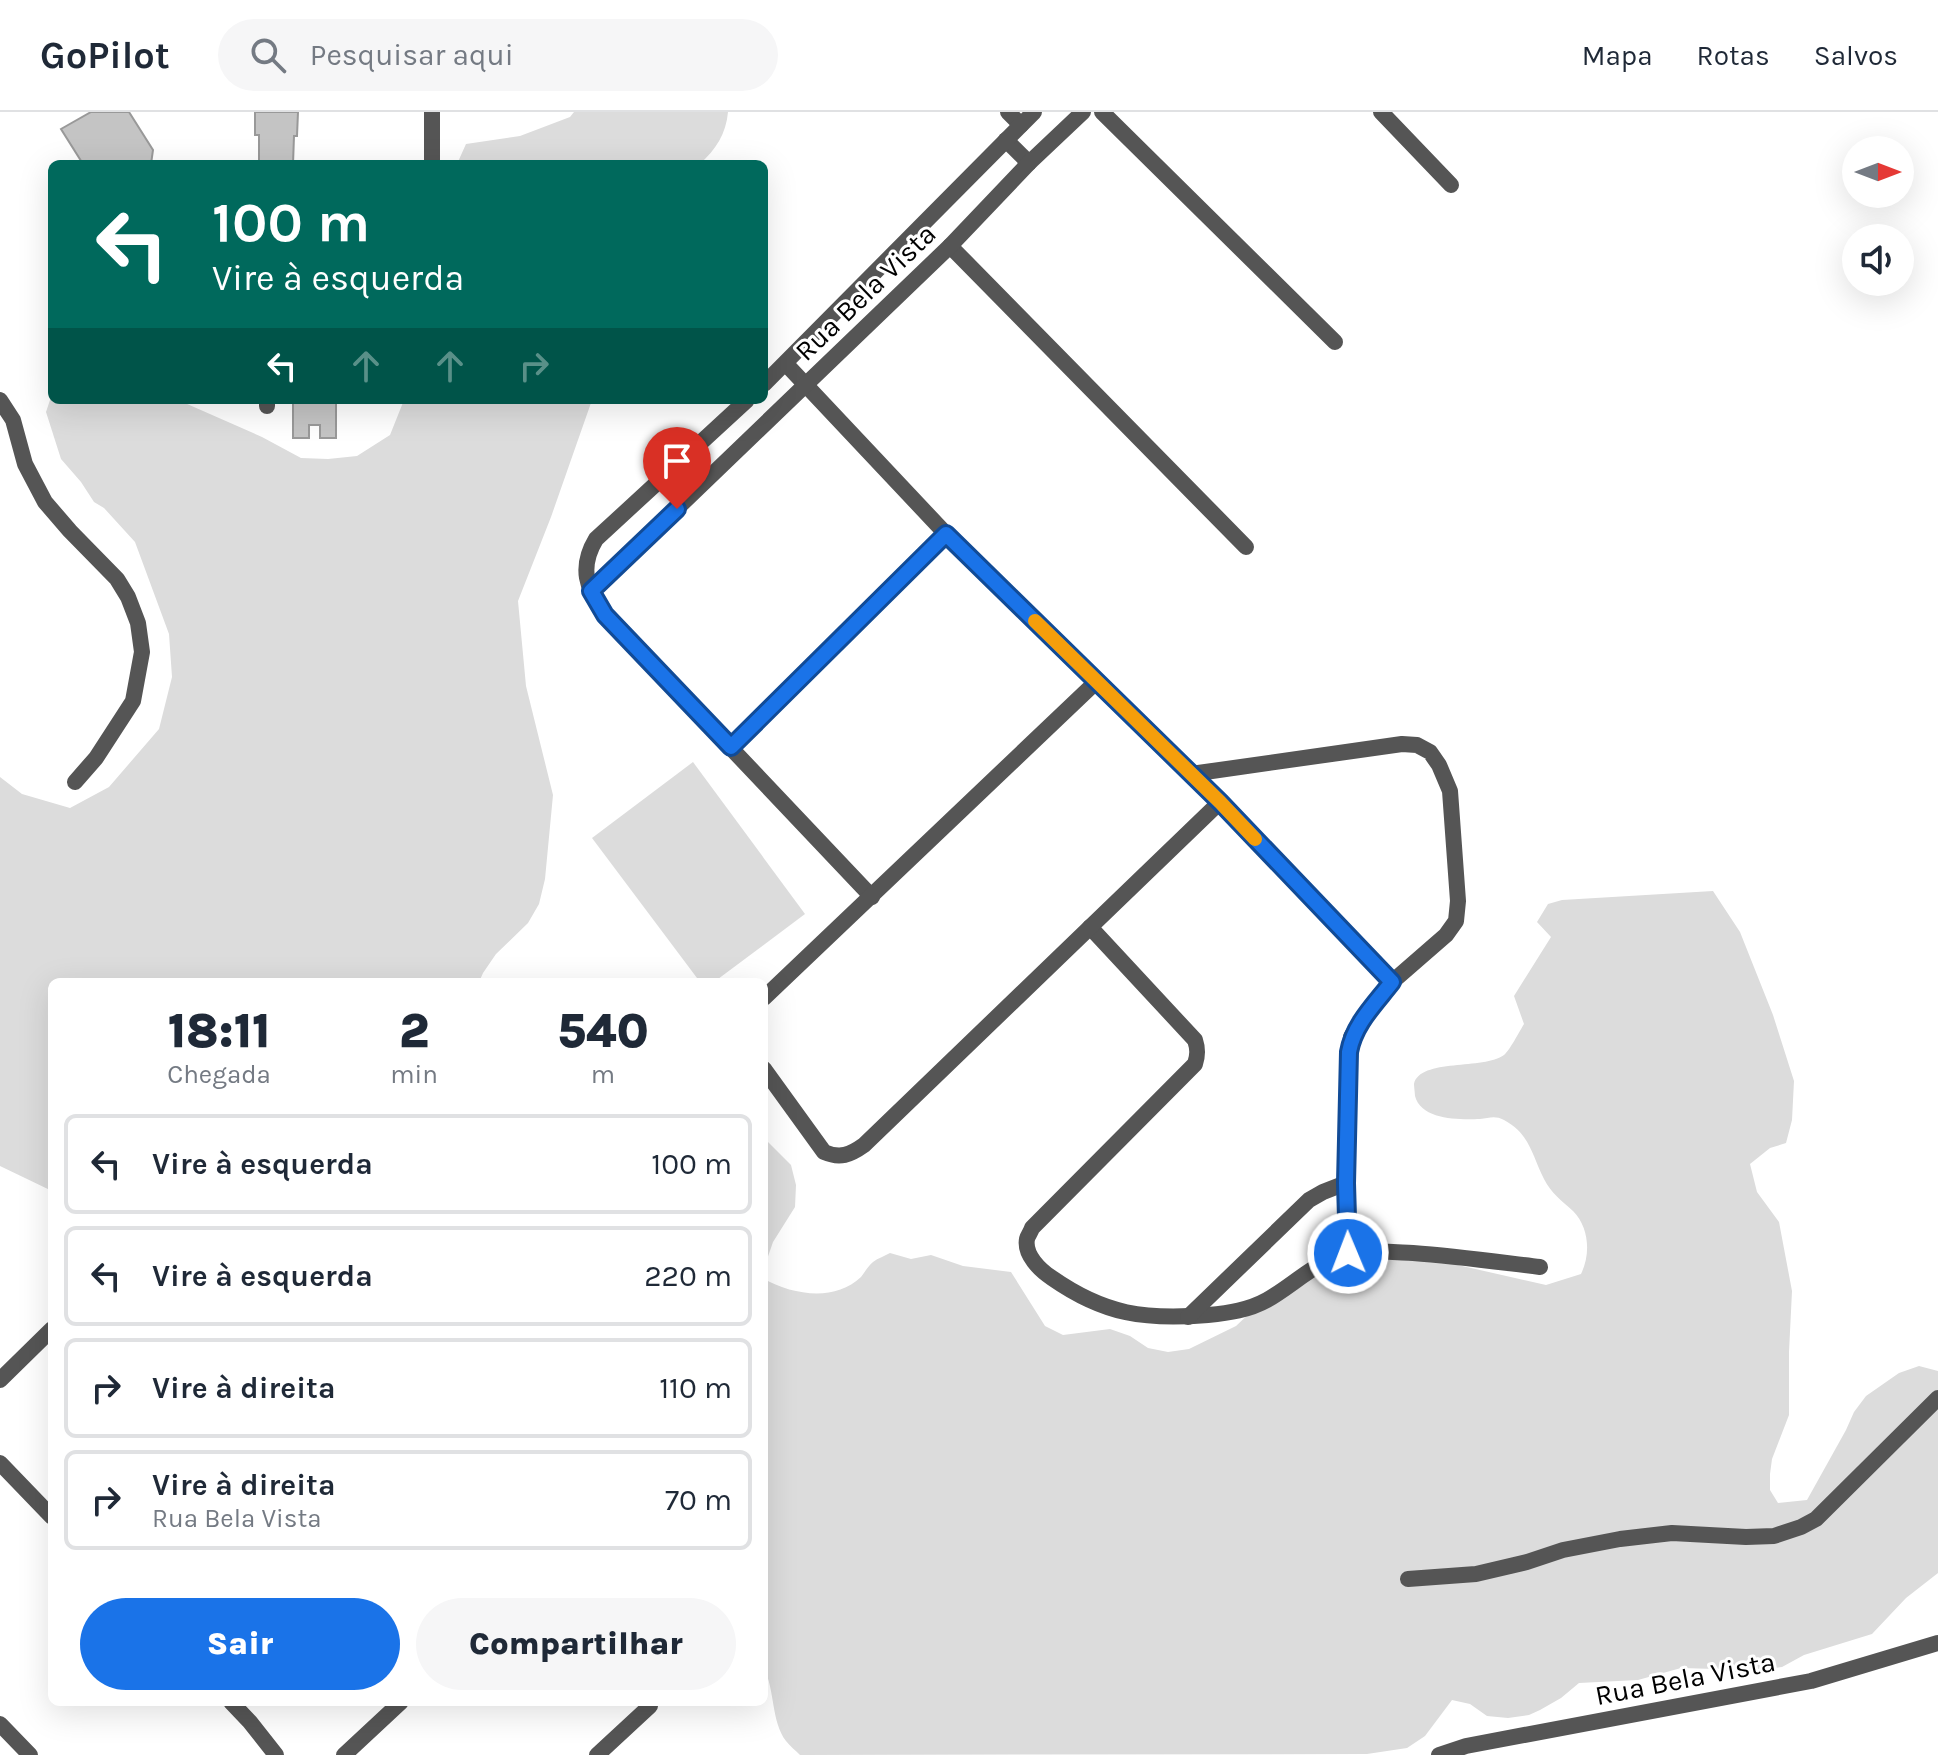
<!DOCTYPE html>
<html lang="pt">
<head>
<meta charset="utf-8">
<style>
  :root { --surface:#fff; --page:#f6f6f7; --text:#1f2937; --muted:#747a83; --line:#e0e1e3; --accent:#1a73e8 }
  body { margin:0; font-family:Karla,sans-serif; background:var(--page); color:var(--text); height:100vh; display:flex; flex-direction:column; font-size:30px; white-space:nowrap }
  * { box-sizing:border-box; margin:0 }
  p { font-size:26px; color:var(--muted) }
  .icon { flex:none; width:44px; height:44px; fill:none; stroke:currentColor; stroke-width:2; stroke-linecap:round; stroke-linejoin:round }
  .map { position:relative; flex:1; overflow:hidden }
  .details { position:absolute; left:48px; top:866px; width:720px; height:728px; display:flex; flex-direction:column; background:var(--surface); border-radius:12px; box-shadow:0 8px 32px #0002 }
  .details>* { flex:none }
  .guide { position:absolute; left:48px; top:48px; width:720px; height:244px; border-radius:12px; box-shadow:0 8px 32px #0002; background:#00695c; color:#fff; overflow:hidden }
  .needle { width:52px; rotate:90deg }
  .tools { position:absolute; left:1842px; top:24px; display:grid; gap:16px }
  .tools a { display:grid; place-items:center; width:72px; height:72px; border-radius:50%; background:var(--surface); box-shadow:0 8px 32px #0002; font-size:40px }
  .pin { position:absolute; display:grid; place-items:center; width:68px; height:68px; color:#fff; margin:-82px -34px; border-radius:50% 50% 50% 0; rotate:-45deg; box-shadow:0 0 8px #0007 }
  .pin .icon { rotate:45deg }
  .me { position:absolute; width:88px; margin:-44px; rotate:359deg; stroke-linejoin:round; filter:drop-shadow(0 0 6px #0008) }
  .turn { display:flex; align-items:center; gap:28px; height:168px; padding:0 32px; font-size:36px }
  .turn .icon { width:104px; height:104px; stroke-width:2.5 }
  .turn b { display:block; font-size:56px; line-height:68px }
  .lanes { display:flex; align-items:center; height:76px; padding:0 32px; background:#0003; justify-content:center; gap:40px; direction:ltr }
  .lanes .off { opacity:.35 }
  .eta { display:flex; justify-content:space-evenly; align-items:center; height:136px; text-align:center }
  .eta b { font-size:48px; font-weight:800; line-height:56px }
  .button { display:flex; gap:16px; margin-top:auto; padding:16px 32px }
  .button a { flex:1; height:92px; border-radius:48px; background:var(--accent); color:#fff; font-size:32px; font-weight:800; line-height:92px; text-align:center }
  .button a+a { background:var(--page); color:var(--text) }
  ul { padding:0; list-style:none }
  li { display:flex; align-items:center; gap:24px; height:100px; margin:0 16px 12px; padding:0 16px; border:4px solid var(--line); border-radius:12px }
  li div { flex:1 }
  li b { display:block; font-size:30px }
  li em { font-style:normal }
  header { display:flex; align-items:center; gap:48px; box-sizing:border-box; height:112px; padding:0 40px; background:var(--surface); border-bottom:2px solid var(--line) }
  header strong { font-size:38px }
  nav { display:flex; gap:44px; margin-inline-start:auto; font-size:28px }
  .search { width:560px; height:72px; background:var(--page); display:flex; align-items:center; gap:20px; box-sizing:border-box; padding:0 28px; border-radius:44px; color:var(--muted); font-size:30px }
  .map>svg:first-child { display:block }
</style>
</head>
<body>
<header>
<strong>GoPilot</strong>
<div class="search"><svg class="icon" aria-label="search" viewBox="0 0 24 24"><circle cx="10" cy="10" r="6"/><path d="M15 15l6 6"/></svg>Pesquisar aqui</div>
<nav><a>Mapa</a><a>Rotas</a><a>Salvos</a></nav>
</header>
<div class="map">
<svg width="1938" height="1643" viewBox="0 0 1938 1643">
  <rect width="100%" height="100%" fill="#fff"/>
  <g fill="#dcdcdc">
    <path d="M574,0H728C726,22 716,37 700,52H457L466,32L520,24L570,5Z"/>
    <polygon points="52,282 52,288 178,288 262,325 301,346 328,347 357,344 390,323 404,288 592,288 551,405 518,489 526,574 553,683 545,767 539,792 528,811 496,842 483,861 479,870 52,870 52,1079 0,1054 0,665 22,682 70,696 109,675 159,617 172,565 169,522 135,430 104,396 94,390 81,370 61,347 46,300"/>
    <polygon points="693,650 805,802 714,870 700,870 592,726"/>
    <path d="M1713,779L1740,820L1773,903L1794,969L1792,1008L1786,1031L1770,1036L1750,1052L1757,1080L1779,1110L1792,1179L1789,1240V1303L1772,1347L1770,1362V1378L1778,1391L1807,1388L1846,1318L1854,1300L1866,1284L1899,1261L1919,1254L1938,1259V1461L1906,1486L1872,1522L1804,1543L1782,1555L1741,1561L1716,1557L1681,1556L1638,1568L1579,1571L1561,1586L1540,1598L1529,1603L1508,1606L1487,1604L1470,1592L1452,1588L1425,1624L1407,1636L1367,1642L800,1643C796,1639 790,1634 786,1629C771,1609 775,1578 764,1556V1167C793,1183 835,1190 861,1165C865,1160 868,1154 873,1150C878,1146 885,1144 890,1141L911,1147L931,1143L963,1154L1011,1160L1045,1214L1063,1223L1110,1217L1130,1224L1148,1236L1168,1240L1189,1237L1236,1214L1254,1197L1307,1160L1354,1150L1409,1146L1449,1151L1546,1173L1581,1162C1591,1142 1589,1115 1573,1099C1562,1089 1551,1081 1544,1067C1532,1043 1530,1022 1504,1008C1495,1003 1489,1006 1480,1007C1460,1008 1421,1008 1415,984C1415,982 1414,974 1414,972C1420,946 1484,958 1504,943C1510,938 1519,920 1524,912L1514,884L1551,825L1537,810L1548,792L1562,788Z"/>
    <polygon points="764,1026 791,1053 796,1073 795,1095 773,1130 764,1156"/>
  </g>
  <g fill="#c4c4c4" stroke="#999" stroke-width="2">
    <polygon points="91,0 129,0 153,38 151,52 83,52 61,17"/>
    <polygon points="255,0 298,0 297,24 294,24 293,52 259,52 259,23 255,23"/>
    <polygon points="293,288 336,288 336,326 320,326 320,313 309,313 309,326 293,326"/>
  </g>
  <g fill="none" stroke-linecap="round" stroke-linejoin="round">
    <g stroke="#555" stroke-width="16">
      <polyline points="432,0 432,52"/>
      <polyline points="1008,0 1021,13"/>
      <polyline points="1102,0 1335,230"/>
      <polyline points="1381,0 1451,73"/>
      <polyline points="1006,28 1029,51"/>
      <polyline points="950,134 1246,435"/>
      <polyline points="786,252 946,422 1220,690 1392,870"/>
      <polyline points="764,272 1034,0"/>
      <polyline points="0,288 13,308 25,352 45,390 70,419 117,467 128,485 138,511 142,540 133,589 96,646 75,670"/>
      <polyline points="267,288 267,294"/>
      <path d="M747,288L596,427C579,455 586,477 605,503L872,785"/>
      <polyline points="591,479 950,134 1029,51 1083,0"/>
      <polyline points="731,635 946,422"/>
      <polyline points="1191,662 1402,632 1417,633 1430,640 1439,653 1450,679 1458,789 1456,809 1446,823 1392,870 1361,908 1351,925 1349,940 1346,1071 1348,1141"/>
      <path d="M1090,815L1195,928C1198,937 1198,943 1195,952L1032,1116C1031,1120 1028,1123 1027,1127C1024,1143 1040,1158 1052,1166C1105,1203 1145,1208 1208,1203C1229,1201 1249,1198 1267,1188C1294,1173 1320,1145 1352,1141C1372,1138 1392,1140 1413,1141C1455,1144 1498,1150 1540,1155"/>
      <polyline points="764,886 1096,570"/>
      <path d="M764,957L824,1040C840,1047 850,1043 864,1033L1220,690"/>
      <polyline points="1188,1205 1309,1088 1323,1080 1346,1071"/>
      <polyline points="0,1268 52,1217"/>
      <polyline points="0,1351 52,1405"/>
      <polyline points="1408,1467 1476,1462 1527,1450 1563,1438 1620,1427 1672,1421 1746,1425 1774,1424 1801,1415 1816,1407 1938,1286"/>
      <polyline points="231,1590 250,1610 276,1643"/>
      <polyline points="0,1612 30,1643"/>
      <polyline points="344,1643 401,1590"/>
      <polyline points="597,1643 650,1594"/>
      <polyline points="1439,1643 1466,1634 1811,1569 1938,1531"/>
    </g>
  </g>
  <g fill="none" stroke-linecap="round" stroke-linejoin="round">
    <defs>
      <path id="route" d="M677,397L591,479L605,503L731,635L946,422L1220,690L1392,870C1375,892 1354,912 1349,940L1346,1071L1348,1141"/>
    </defs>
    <use href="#route" stroke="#114b97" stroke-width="20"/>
    <use href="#route" stroke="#1a73e8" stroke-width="14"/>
    <polyline stroke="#f59e0b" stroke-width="14" points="1035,509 1220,690 1255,727"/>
  </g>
  <g text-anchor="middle" stroke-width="6" stroke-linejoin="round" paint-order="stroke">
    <g font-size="28" fill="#000" stroke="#fff">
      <text transform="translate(865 180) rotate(-44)" y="10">Rua Bela Vista</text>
      <text transform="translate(1685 1566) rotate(-11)" y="10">Rua Bela Vista</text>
    </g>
  </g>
</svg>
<div class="tools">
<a><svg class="needle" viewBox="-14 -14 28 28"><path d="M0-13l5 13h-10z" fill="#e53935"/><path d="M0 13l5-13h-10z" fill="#747a83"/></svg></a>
<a><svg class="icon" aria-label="sound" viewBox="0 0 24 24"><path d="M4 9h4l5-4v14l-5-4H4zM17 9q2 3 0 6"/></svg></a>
</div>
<div class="pin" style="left:677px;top:397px;background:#d93025"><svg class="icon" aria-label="arrive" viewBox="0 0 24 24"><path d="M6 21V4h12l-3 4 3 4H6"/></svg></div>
<svg class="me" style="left:1348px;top:1141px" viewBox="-20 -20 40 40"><circle r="17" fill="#1a73e8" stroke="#fff" stroke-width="3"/><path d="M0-11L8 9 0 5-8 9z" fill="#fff"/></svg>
<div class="guide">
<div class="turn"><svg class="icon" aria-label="left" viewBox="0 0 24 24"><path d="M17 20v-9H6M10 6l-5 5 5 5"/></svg><div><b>100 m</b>Vire à esquerda</div></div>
<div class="lanes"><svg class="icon" aria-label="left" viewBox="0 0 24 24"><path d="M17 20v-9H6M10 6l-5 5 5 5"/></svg><svg class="icon off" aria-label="ahead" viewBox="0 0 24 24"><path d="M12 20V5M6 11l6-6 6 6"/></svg><svg class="icon off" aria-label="ahead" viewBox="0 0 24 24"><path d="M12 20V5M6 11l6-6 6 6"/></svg><svg class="icon off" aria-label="right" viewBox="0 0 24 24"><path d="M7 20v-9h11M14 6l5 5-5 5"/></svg></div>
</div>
<section class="details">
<div class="eta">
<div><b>18:11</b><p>Chegada</p></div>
<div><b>2</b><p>min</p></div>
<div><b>540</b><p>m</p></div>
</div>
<ul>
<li><svg class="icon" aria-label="left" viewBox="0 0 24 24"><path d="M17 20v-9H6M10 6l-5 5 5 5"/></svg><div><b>Vire à esquerda</b></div><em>100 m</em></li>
<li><svg class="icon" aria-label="left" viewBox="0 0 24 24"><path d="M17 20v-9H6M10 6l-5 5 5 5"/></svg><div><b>Vire à esquerda</b></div><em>220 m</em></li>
<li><svg class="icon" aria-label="right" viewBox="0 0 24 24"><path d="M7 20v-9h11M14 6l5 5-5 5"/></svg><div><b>Vire à direita</b></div><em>110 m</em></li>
<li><svg class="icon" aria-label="right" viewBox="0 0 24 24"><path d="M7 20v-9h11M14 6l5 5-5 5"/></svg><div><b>Vire à direita</b><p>Rua Bela Vista</p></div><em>70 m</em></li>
</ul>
<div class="button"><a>Sair</a><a>Compartilhar</a></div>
</section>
</div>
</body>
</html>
